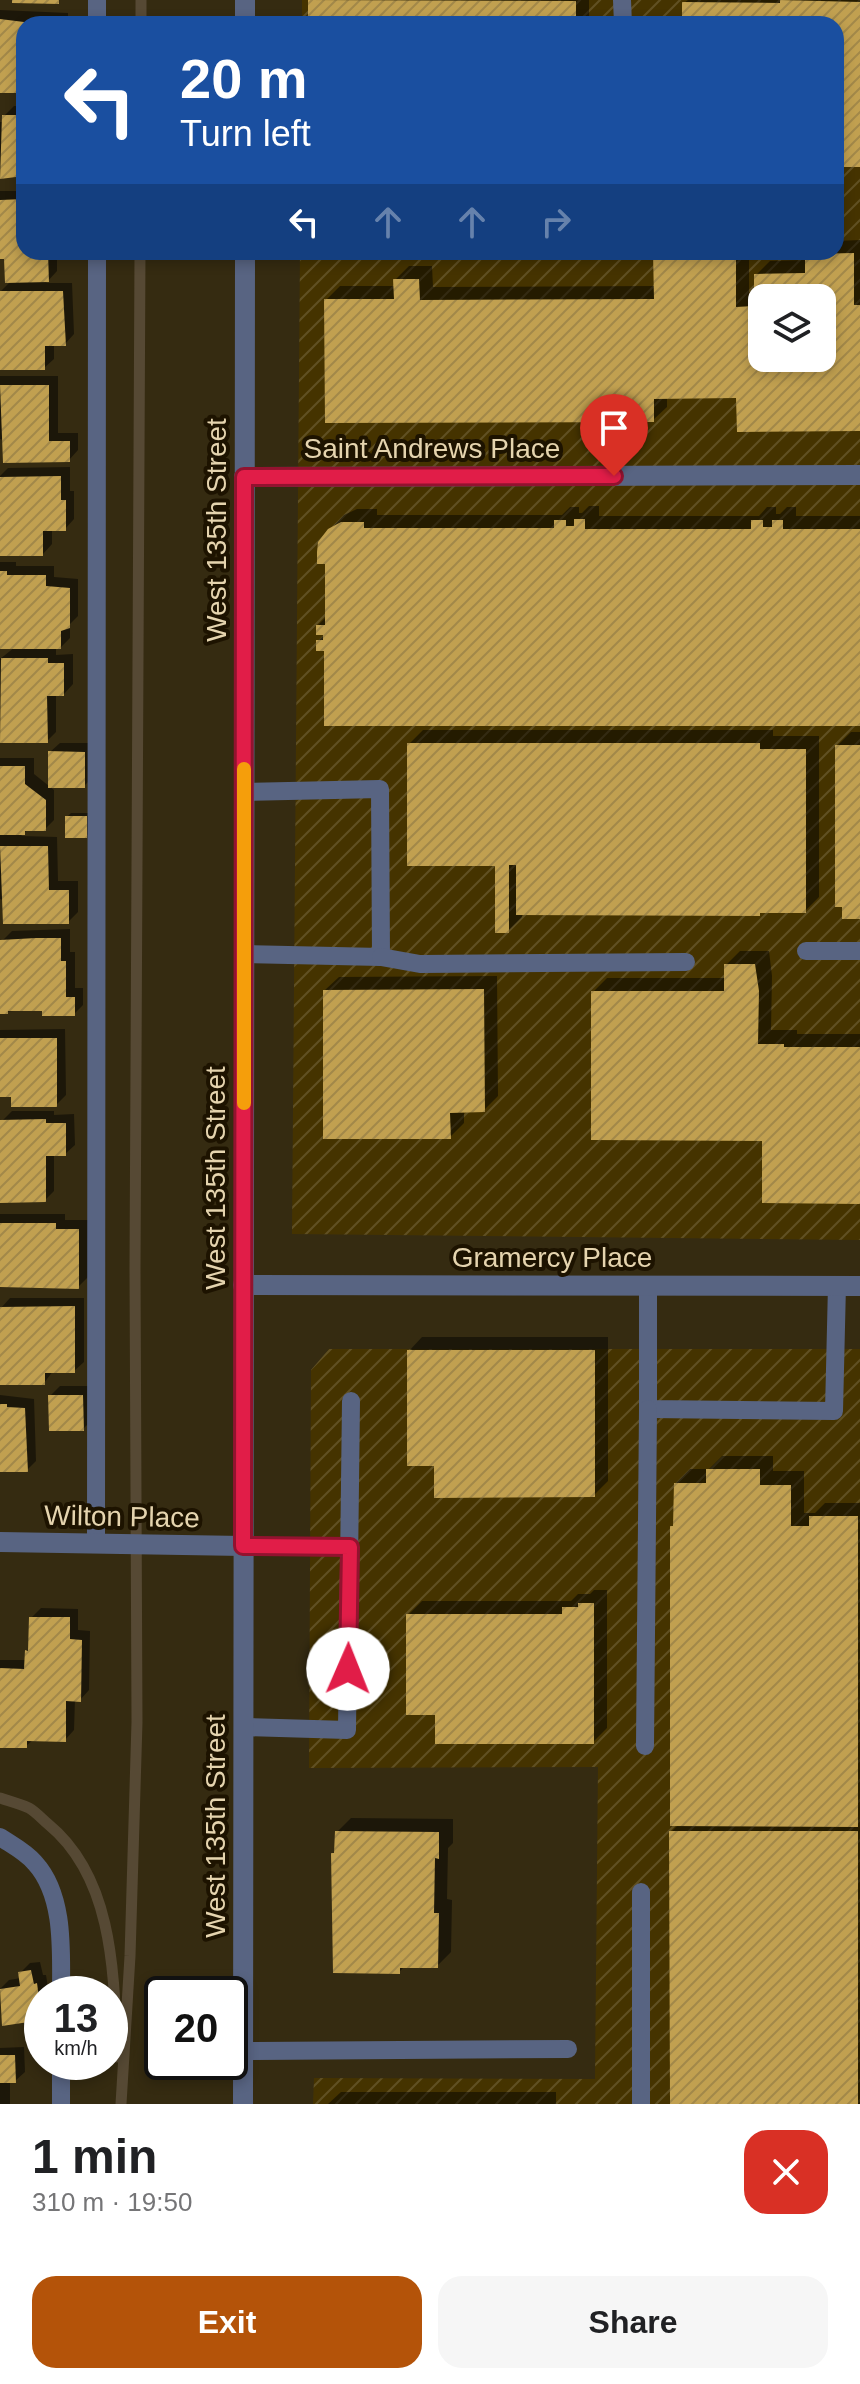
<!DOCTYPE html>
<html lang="en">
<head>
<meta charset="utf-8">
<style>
  :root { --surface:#fff; --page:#f6f6f6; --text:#202124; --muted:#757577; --accent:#b45309 }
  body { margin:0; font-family:Arial,sans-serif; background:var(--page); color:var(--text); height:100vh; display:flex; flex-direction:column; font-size:30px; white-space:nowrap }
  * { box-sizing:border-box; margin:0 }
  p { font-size:26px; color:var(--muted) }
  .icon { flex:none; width:44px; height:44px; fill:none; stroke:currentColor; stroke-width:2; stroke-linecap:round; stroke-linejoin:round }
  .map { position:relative; height:2104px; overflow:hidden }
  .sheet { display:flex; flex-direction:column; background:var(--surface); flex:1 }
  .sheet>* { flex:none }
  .banner { position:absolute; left:16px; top:16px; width:828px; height:244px; border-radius:24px; box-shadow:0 4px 12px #0003; background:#1a4fa0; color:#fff; overflow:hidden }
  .tools { position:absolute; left:748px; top:284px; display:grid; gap:16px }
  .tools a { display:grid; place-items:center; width:88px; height:88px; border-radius:16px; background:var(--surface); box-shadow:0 4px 12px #0003; font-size:40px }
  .speed { position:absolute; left:24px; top:1976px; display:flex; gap:16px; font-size:40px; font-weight:700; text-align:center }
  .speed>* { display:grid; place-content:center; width:104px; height:104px; border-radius:50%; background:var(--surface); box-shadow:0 4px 12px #0003; line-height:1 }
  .speed small { font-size:20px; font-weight:400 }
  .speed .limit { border:4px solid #111; border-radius:12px; background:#fff; color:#111 }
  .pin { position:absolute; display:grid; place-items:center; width:68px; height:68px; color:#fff; margin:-82px -34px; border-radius:50% 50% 50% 0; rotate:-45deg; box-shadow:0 0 8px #0007 }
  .pin .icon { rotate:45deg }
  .me { position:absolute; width:88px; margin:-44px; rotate:1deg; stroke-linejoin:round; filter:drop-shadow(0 0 6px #0008) }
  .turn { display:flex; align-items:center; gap:28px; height:168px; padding:0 32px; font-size:36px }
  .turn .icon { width:104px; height:104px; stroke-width:2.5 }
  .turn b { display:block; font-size:56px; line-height:68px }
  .lanes { display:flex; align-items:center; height:76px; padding:0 32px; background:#0003; justify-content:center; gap:40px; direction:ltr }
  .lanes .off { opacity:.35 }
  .round { display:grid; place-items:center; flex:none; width:84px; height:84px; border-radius:24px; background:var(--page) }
  .headline { display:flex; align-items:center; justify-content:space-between; height:136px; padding:0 32px }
  h1 { font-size:48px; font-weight:700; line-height:60px }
  .primary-button { display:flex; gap:16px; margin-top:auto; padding:16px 32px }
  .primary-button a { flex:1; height:92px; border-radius:24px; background:var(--accent); color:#fff; font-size:32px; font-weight:700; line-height:92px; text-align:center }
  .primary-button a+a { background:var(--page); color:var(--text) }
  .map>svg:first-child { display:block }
</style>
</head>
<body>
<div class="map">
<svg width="860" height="2104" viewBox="0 0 860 2104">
  <defs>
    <pattern id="industrial-furrows" width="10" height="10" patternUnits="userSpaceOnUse" patternTransform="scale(2)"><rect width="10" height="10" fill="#453300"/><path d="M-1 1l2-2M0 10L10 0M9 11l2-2" fill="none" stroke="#605023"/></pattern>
    <pattern id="building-hatch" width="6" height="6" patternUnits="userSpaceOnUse" patternTransform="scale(2)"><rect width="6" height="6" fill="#c1a050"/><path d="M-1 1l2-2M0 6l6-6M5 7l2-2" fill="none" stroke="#a28849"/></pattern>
  </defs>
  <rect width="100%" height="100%" fill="#352b11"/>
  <g fill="url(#industrial-furrows)" fill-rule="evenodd">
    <path d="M302,0H860V1240L292,1234L300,252H836V24H302ZM762,298H822V358H762Z"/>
    <polygon points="329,1349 860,1349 860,2104 313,2104 314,2078 595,2079 598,1767 309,1768 311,1370"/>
  </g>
  <g fill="#0007" fill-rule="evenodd">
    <rect x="310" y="0" width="279" height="24"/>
    <polygon points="688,0 860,0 860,165 836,165 836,24 684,24 684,3"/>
    <polygon points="0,10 68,13 68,24 24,24 24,91 0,91"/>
    <polygon points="14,106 24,106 24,176 0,177 0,122 4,122 4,116"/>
    <polygon points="0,191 24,191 24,252 57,252 57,271 46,283 72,283 74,334 65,344 54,344 54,359 44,368 0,368 0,292 11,281 6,257 0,257"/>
    <path d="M860,240V429L738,396H667V407L653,420L326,300L340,286H396L395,280L409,266H432L433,287L656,286L655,252H749V294H756V275L770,261L807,260L810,252H836V241ZM762,298H822V358H762Z"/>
    <polygon points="0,376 58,376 58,433 78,433 78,450 69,460 0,439"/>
    <polygon points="70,467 70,491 74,491 74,519 65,529 52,529 52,544 43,554 0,555 0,476 8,468"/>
    <polygon points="589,506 599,506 599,516 759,516 767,507 776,507 776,514 780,514 787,507 796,507 796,516 860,516 860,724 326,649 318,641 326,633 318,625 327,616 330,530 344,515 357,509 377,509 377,515 562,515 570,507 579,507 579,513 582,513"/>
    <polygon points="0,562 16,562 16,566 54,566 54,577 78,579 78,616 70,624 70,638 61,647 56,647 56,655 73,654 73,684 64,694 56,694 56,732 47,741 0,741 0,659 15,647 0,647"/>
    <polygon points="423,730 773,730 773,736 819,736 819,897 805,911 522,913 522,917 508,931 497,864 409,744"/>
    <polygon points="851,732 860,732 860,917 837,746"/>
    <polygon points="60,743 94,743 93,777 84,786 50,752"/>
    <polygon points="0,758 34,758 34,774 54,790 54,820 45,829 28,829 21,836 57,837 58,881 78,881 78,912 68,922 0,899"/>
    <polygon points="71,813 91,813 91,832 86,836 67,817"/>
    <polygon points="70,929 70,952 75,952 75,988 83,988 83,1005 74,1014 44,1009 0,1012 2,941 12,931"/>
    <polygon points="740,951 769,951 772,976 771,1030 797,1030 797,1034 860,1034 860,1202 764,1139 593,992 607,978 726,978 726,965"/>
    <polygon points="497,976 498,1096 484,1110 464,1111 464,1123 450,1137 325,990 339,977"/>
    <polygon points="65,1029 66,1095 56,1105 13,1095 0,1095 0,1030"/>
    <polygon points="12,1111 54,1111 54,1115 74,1114 75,1145 65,1154 54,1154 54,1191 45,1200 0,1201 2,1121"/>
    <polygon points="0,1214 65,1214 65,1220 88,1220 88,1277 78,1287 0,1271"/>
    <polygon points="10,1298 84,1298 84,1362 74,1371 53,1371 44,1383 0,1383 1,1308"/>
    <polygon points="422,1337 608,1337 608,1481 594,1495 409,1351"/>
    <polygon points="60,1386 92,1386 92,1420 83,1429 50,1396"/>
    <polygon points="0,1395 34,1399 36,1461 27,1470 0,1470"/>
    <polygon points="722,1456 773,1456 773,1471 804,1471 804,1513 815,1513 825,1503 860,1503 860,2104 672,2104 671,1832 679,1824 676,1483 690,1469 709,1469"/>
    <polygon points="594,1590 607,1590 607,1728 593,1742 437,1713 408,1615 422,1601 571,1601 578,1594 590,1594"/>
    <polygon points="41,1608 78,1609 78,1630 90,1631 89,1690 80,1700 75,1699 74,1730 65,1740 33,1740 26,1746 0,1746 0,1660 27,1660 27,1651 31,1647 31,1618"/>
    <polygon points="351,1818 453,1819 453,1843 448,1848 447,1899 452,1900 451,1952 437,1966 405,1966 399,1972 336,1851 337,1832"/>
    <polygon points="40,1962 43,1975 46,1975 49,1994 42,1994 42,2018 4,2024 0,1989 9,1980 21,1978 20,1973 30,1963"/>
    <polygon points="24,2047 25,2072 15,2081 10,2081 10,2104 0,2104 0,2048"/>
    <polygon points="341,2092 556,2092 556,2104 328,2104"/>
  </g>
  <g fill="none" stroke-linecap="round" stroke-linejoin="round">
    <g stroke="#564934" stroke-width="11">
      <polyline points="141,24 141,0"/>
      <path d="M0,1798C9,1801 20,1804 29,1808C36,1812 42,1819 48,1824C115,1879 114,1978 117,2057"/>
      <polyline points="121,2104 130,1956 137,1722 135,1269 140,252"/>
    </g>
  </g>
  <g fill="url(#building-hatch)" fill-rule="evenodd">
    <polygon points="12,0 59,0 59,4 12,3"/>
    <polygon points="308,0 576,1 576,24 308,24"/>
    <polygon points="780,0 860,2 860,167 836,167 836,24 682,24 682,2 780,3"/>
    <polygon points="0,19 24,22 24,93 0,93"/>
    <polygon points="2,115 24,115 24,176 0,179"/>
    <polygon points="24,199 24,252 48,252 49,282 5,283 4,259 0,259 0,200"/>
    <path d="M653,252H736V307L754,306V274L805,273V254L854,253V305H860V431L737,432L736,398L654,399V422L325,423L324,299H394L393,279H419L420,300L654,299ZM762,298H822V358H762Z"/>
    <polygon points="0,291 63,291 66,346 45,346 45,370 0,370"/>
    <polygon points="0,385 49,385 49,441 70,441 70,462 3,463"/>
    <polygon points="61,476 61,500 66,500 66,531 43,531 43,556 0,556 0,477"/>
    <polygon points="574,519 585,519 585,529 751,529 751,520 763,520 763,527 772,527 772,520 783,520 783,529 860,529 860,726 324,726 324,651 316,651 316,640 323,640 323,635 316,635 316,625 325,625 325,564 317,564 317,552 318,542 328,529 341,522 364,522 364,528 554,528 554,520 566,520 566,526 574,526"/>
    <polygon points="0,571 7,571 7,575 46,575 46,586 70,588 70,628 61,631 61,649 0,649"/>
    <polygon points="1,658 48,658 48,663 64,663 64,696 47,696 48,743 0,743"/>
    <polygon points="407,743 760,743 760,749 806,749 806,913 760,913 760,916 516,915 516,865 509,865 509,933 495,933 495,866 407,866"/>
    <polygon points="835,745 860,745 860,919 842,919 842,907 835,907"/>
    <polygon points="48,751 85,752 85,788 48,788"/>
    <polygon points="0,766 25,766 25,784 46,800 46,831 25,831 25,835 0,835"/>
    <rect x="65" y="816" width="22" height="22"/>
    <polygon points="0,846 48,846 49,890 69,890 69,924 3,924"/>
    <polygon points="36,938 61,938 61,961 66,961 66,997 75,997 75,1016 42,1016 42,1011 8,1011 8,1014 0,1014 0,940"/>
    <polygon points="724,964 755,964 759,991 758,1044 784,1044 784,1047 860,1047 860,1204 762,1203 762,1141 591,1140 591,991 724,991"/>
    <polygon points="484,989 485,1112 450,1113 451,1139 323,1139 323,990"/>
    <polygon points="0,1038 57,1038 57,1107 11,1107 11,1097 0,1097"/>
    <polygon points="46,1119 46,1123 66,1123 66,1156 46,1156 46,1202 0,1203 0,1120"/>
    <polygon points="0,1223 56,1223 56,1229 79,1229 79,1289 0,1287"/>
    <polygon points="75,1306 75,1373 45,1373 45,1385 0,1385 0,1307"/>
    <polygon points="407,1350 595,1350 595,1497 434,1498 434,1466 407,1466"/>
    <polygon points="48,1395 83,1395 84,1431 49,1431"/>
    <polygon points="0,1404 7,1404 7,1407 25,1408 28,1472 0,1472"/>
    <polygon points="706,1469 760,1469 760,1485 791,1485 791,1526 809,1526 809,1516 858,1516 858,1827 670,1826 670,1526 673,1526 674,1483 706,1483"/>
    <polygon points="578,1603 594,1603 594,1744 435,1744 435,1715 406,1715 406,1614 562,1614 562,1607 578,1607"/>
    <polygon points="29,1617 70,1617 70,1639 82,1640 81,1702 66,1701 66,1742 27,1741 27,1748 0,1748 0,1668 24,1669 25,1650 28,1651"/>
    <polygon points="335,1831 439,1832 439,1859 435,1858 434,1913 439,1913 438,1968 400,1968 400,1974 333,1973 331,1853 334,1853"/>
    <polygon points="669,1831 858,1831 858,2104 670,2104"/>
    <polygon points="31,1970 34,1984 37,1983 42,2020 2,2026 0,1989 20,1986 18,1972"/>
    <polygon points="0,2055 15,2055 16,2083 0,2083"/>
  </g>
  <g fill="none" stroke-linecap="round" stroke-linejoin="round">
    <g stroke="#586482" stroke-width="18">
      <polyline points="622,0 623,24"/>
      <polyline points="97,24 97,0"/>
      <polyline points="244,792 380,789 381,957 244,954"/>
      <polyline points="806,951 860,951"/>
      <polyline points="381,957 420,964 686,962"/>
      <polyline points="648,1285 648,1409 834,1411 837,1285"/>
      <polyline points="96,1544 97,252"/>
      <polyline points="243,1546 350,1547"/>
      <polyline points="243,1727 347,1730 351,1401"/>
      <polyline points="645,1746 648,1409"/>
      <path d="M0,1837C12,1845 26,1852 35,1863C65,1896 61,1952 61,1994"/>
      <polyline points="641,1892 641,2104"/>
      <polyline points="243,2051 568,2049"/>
      <polyline points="61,2104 61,2062"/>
    </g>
    <g stroke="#586482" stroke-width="20">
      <polyline points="244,477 860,475"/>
      <polyline points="243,1285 860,1286"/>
      <polyline points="0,1542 243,1546"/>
    </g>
    <g stroke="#586482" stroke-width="20">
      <polyline points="245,24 245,0"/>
      <polyline points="243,2104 245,252"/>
    </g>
  </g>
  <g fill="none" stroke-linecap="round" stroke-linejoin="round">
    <defs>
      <polyline id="route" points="348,1669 350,1547 243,1546 244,477 614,476"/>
    </defs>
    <use href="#route" stroke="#92132f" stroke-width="20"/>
    <use href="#route" stroke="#e11d48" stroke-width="14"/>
    <polyline stroke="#f59e0b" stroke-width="14" points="244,1103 244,769"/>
  </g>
  <g text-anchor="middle" stroke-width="8" stroke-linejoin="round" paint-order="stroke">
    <g font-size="28" fill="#e5d4ae" stroke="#1d1300">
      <text x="432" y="458">Saint Andrews Place</text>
      <text transform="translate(216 530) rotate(-90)" y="10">West 135th Street</text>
      <text transform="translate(215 1178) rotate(-90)" y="10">West 135th Street</text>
      <text x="552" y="1267">Gramercy Place</text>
      <text transform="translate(122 1516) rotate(1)" y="10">Wilton Place</text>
      <text transform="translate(215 1826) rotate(-90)" y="10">West 135th Street</text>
    </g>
  </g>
</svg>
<div class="tools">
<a><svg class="icon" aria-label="layers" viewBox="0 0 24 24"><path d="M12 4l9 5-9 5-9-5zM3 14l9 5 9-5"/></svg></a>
</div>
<div class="speed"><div>13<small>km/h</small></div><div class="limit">20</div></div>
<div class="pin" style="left:614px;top:476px;background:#d93025"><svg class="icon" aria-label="arrive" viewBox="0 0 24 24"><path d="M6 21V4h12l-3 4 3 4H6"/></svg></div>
<svg class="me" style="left:348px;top:1669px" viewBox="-20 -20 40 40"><circle r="19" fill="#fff"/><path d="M0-13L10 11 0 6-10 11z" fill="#e11d48"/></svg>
<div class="banner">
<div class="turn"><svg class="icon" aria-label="left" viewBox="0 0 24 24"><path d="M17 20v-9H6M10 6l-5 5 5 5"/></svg><div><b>20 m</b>Turn left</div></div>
<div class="lanes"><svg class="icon" aria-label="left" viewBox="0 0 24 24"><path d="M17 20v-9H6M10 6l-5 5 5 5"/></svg><svg class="icon off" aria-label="ahead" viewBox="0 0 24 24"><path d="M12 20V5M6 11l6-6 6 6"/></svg><svg class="icon off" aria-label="ahead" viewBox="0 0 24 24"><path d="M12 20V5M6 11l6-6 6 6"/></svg><svg class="icon off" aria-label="right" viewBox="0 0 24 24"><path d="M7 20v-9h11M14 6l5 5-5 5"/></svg></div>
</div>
</div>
<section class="sheet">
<div class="headline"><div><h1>1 min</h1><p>310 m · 19:50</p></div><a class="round" style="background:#d93025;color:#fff"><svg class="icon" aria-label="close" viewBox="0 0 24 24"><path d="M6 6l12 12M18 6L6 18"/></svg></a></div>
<div class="primary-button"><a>Exit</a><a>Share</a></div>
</section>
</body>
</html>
